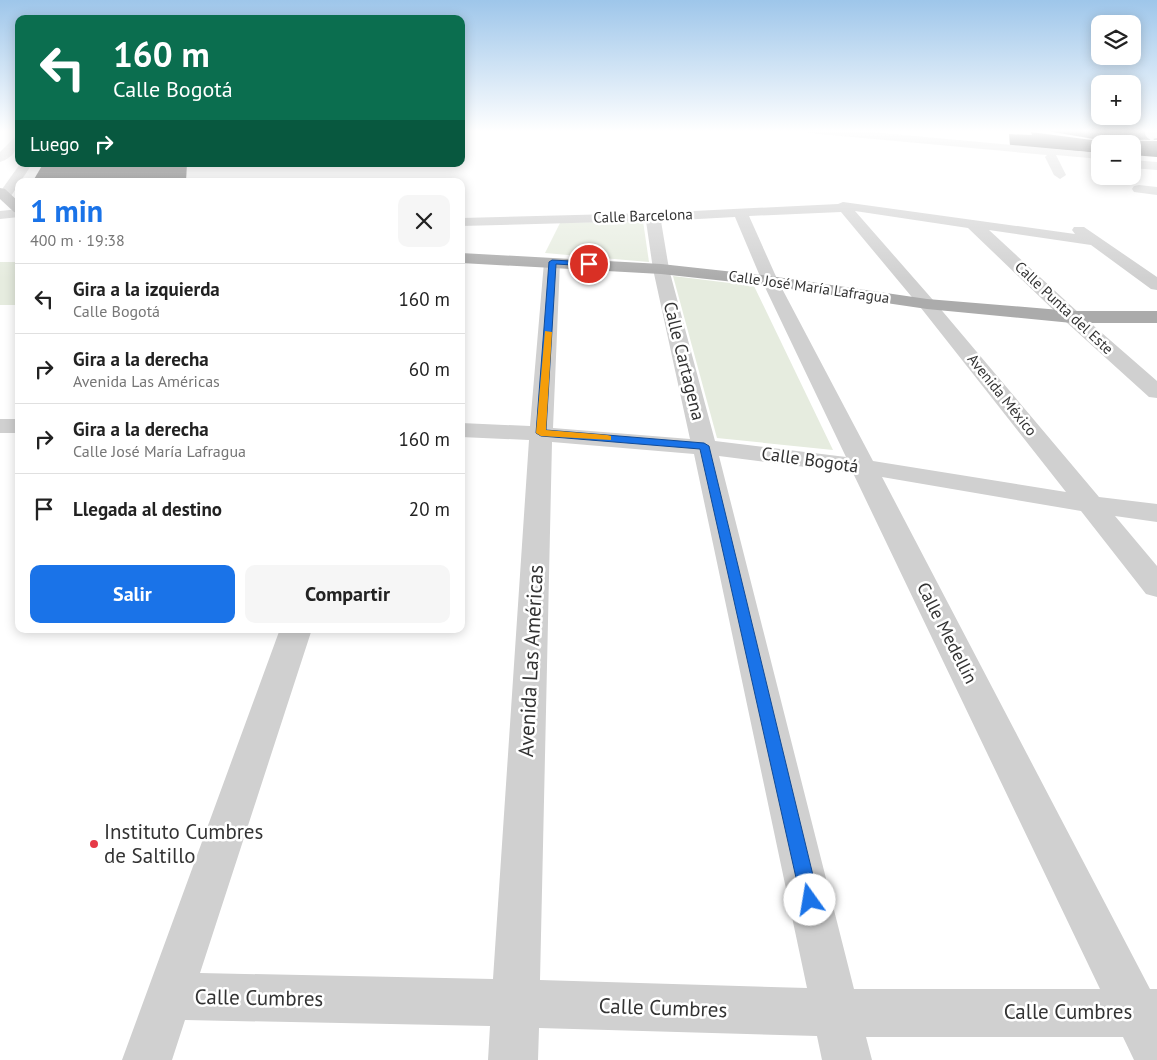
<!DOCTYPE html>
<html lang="es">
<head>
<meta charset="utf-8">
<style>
  :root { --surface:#fff; --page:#f6f6f6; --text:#222; --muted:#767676; --line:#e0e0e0; --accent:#1a73e8 }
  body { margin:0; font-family:"PT Sans",sans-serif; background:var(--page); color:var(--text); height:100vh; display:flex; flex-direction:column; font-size:19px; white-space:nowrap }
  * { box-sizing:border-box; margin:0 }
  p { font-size:16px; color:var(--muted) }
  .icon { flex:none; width:28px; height:28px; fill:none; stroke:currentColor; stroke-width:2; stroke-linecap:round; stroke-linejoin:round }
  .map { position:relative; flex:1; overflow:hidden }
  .panel { position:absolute; left:15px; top:178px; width:450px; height:455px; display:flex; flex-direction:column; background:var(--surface); border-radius:10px; box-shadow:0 2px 12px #0003 }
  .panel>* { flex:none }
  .top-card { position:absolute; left:15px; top:15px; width:450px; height:152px; border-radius:10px; box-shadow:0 2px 12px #0003; background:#0b6e4f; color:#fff; overflow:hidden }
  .fabs { position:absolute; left:1091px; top:15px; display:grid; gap:10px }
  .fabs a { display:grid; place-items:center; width:50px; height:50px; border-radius:10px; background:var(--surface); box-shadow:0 2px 12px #0003; font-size:25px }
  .pin { position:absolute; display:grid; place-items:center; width:42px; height:42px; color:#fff; margin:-21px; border:2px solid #fff; border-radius:50%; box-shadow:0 1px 5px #0007 }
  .me { position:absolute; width:55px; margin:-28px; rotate:347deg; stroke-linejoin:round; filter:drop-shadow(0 0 4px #0008) }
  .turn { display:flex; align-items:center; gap:18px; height:105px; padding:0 15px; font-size:22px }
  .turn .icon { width:65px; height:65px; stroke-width:2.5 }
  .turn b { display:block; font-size:35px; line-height:42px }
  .then { display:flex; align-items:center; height:48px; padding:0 15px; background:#0003; gap:10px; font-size:19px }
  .round { display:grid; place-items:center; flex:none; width:52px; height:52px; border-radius:10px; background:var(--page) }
  .overview { display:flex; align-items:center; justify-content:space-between; height:85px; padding:0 15px }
  h1 { font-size:30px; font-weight:700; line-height:38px; color:var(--accent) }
  .cta { display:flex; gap:10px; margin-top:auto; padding:10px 15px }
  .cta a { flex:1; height:58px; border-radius:10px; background:var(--accent); color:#fff; font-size:20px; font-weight:700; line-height:58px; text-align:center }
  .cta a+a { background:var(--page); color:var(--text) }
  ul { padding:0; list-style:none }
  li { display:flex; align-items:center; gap:15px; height:70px; padding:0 15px; border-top:1px solid var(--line) }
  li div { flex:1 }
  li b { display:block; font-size:19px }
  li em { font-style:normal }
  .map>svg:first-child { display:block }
</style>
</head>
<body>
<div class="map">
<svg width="1157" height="1060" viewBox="0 0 1157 1060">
  <rect width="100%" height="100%" fill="#fff"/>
  <g fill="#e6ecdf">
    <polygon points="643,221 649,262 545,253 560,223"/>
    <rect x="0" y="262" width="19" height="43"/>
    <polygon points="673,276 754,286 833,450 717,438"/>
  </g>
  <g fill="#1a1a1a">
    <polygon points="1041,130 1157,130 1157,140 1094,139"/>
    <polygon points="1031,132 1092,140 1157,141 1157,157 1132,155 1132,144 1100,144 1100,153 1010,146 1009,134 1032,135"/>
    <polygon points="43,164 187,164 186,181 33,181"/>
  </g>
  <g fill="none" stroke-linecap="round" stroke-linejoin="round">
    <polyline stroke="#d6d6d6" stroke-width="12" stroke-dasharray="12 6" stroke-linecap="butt" points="1157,132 1151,133 1157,137"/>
    <g fill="#d0d0d0" fill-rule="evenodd">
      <polygon points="804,130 849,130 1100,153 1100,159 1056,155 1066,175 1060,179 1054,175 1045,157 1047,155 809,133"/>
      <path d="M19,136C19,148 13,158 0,162V152L15,137Z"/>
      <polygon points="1132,160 1157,162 1157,170 1132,168"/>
      <polygon points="20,164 32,164 9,199 0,199 0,192"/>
      <polygon points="1104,176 1116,176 1117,179 1111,183 1107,182"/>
      <polygon points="1139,185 1157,187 1157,195 1134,192 1132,189 1134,186"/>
      <path d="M843,202L1075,234L1072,230L1074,227H1084L1157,277V290L1151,289L1091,245L989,230L1079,313L1157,381V398L1149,397L1065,321L968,228L855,211L933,300L1099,497L1157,504V522L1115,516L1157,566V597L1146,594L1081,511L882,477L1150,989H1157V1060H1134L1123,1037H866L872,1060H822L817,1036L539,1028L538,1060H488L490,1026L185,1020L172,1060H122L280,629H312L200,973L493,979L529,440L461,437V423L530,426L544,262L546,259H558L560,262L553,428L690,439L653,269L646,221L461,226V218L653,213L838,204ZM841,212L921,308L1066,492L873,461L778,281L749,216ZM735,217L762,281L846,457L715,441L669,269L661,221ZM552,442L694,454L807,988L540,980ZM719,456L853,473L1100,989H854Z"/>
      <polygon points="19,209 19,217 0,219 0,211"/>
      <rect x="0" y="419" width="19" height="14"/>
    </g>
    <g fill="#ababab" fill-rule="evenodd">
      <polygon points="0,188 5,189 19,202 19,213 14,212 0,199"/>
      <polygon points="461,253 661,264 770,276 927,299 1072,311 1157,311 1157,323 1072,323 927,309 770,286 661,274 461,263"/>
    </g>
  </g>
  <linearGradient id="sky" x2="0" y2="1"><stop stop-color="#9ec6ea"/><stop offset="0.47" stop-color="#fff"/><stop offset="1" stop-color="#fff" stop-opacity="0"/></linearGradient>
  <rect width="1157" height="279" fill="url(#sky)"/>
  <polygon fill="#1a73e8" stroke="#114b97" points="552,260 589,262 592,264 589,266 556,264 546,430 704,443 709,446 819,900 816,906 810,909 804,906 801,900 700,449 541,436 536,433 549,262"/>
  <polygon fill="#f59e0b" points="545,331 552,332 546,430 607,435 611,436 611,440 541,436 536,433"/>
  <circle fill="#e63946" stroke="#fff" stroke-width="2" cx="94" cy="844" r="5"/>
  <g text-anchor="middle" stroke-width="5" stroke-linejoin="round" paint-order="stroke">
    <g font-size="15" fill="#333" stroke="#fff">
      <text transform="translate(643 216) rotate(-2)" y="5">Calle Barcelona</text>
      <text transform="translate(809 287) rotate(8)" y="5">Calle José María Lafragua</text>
      <text transform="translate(1064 308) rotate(43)" y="5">Calle Punta del Este</text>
      <text transform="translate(1002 395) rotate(51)" y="5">Avenida México</text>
    </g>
    <g font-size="18" fill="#333" stroke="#fff">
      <text transform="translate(684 361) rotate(76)" y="6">Calle Cartagena</text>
      <text transform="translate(810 460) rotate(8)" y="6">Calle Bogotá</text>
      <text transform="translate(947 633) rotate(63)" y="6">Calle Medellín</text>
    </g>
    <g font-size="21" fill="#333" stroke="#fff">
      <text transform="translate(531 661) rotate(-87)" y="7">Avenida Las Américas</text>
      <text transform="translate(259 998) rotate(1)" y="7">Calle Cumbres</text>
      <text transform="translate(663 1008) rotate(2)" y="7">Calle Cumbres</text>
      <text x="1068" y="1019">Calle Cumbres</text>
    </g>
    <g font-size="21" fill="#333" stroke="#fff" text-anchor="start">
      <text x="104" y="839">Instituto Cumbres<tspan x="104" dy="24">de Saltillo</tspan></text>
    </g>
  </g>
</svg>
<div class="fabs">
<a><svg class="icon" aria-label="layers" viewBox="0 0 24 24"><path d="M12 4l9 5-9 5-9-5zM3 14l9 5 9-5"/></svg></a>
<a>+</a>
<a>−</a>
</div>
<div class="pin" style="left:589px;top:264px;background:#d93025"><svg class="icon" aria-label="arrive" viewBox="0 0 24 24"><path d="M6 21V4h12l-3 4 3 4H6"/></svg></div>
<svg class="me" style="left:810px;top:900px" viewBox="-20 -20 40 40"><circle r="19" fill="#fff"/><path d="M0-13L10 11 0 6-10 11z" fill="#1a73e8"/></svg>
<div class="top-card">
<div class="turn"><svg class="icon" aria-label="left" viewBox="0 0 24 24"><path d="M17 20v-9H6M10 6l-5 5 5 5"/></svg><div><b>160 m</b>Calle Bogotá</div></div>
<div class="then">Luego<svg class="icon" aria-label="right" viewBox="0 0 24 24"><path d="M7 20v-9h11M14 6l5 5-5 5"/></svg></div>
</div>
<section class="panel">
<div class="overview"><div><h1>1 min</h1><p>400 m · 19:38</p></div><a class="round"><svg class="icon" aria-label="close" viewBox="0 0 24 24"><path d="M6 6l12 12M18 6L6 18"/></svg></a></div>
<ul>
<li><svg class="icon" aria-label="left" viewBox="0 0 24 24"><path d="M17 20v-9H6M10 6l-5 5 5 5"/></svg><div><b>Gira a la izquierda</b><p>Calle Bogotá</p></div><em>160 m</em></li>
<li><svg class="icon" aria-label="right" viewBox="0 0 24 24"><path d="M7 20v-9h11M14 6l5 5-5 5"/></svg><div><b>Gira a la derecha</b><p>Avenida Las Américas</p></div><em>60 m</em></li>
<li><svg class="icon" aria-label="right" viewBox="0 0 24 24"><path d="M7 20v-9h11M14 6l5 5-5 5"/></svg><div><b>Gira a la derecha</b><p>Calle José María Lafragua</p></div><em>160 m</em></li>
<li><svg class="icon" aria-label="arrive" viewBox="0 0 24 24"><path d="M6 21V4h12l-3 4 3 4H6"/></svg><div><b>Llegada al destino</b></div><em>20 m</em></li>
</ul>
<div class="cta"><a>Salir</a><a>Compartir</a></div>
</section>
</div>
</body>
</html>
